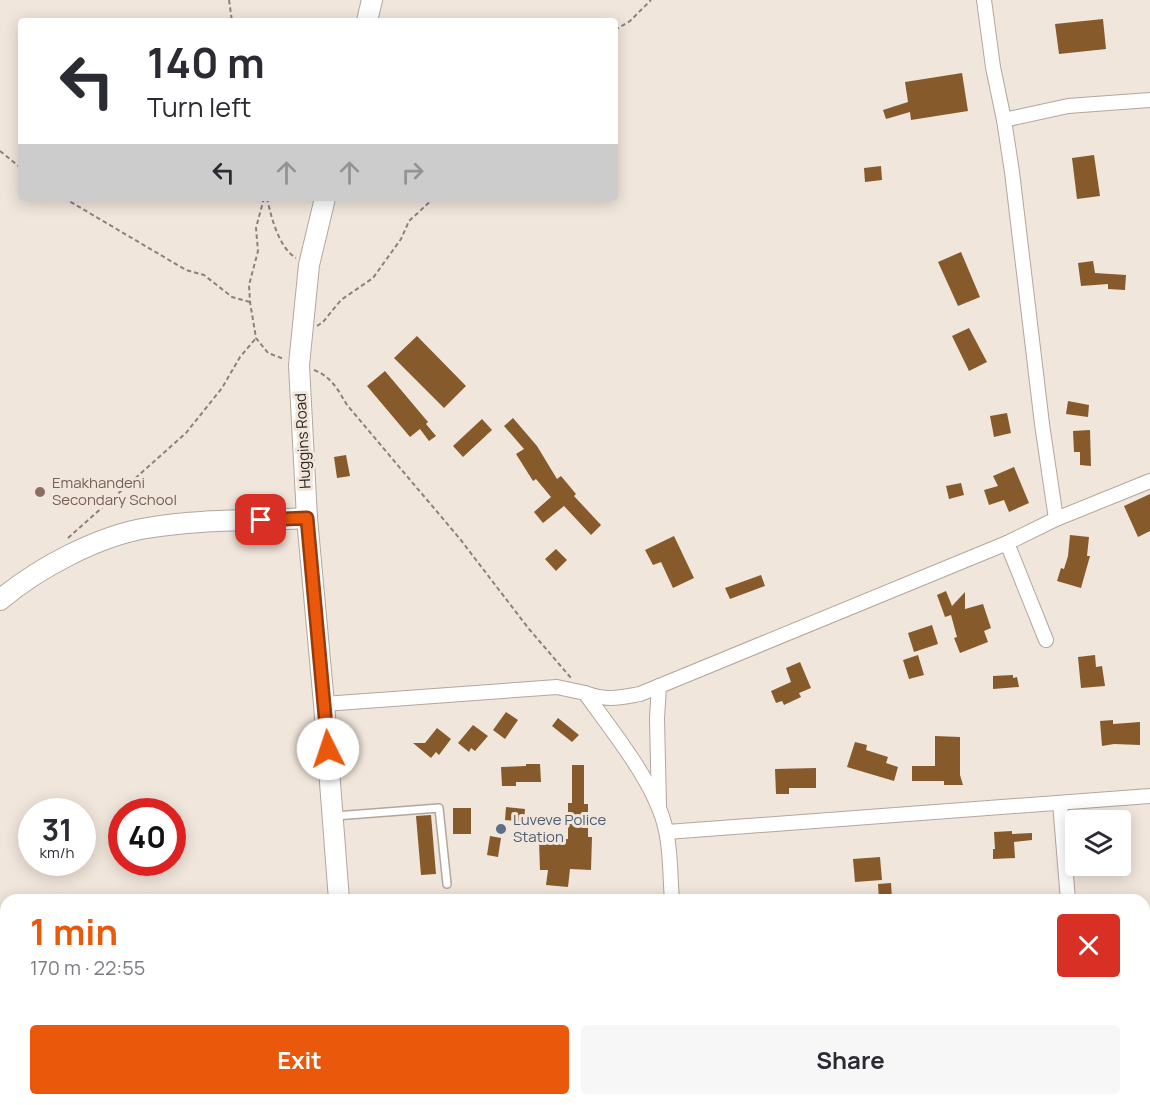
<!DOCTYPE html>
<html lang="en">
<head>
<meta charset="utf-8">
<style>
  :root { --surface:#fff; --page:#f7f7f7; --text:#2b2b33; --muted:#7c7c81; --accent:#ea580c }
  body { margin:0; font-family:Manrope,sans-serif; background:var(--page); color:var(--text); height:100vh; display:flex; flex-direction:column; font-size:22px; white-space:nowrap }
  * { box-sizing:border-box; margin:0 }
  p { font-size:20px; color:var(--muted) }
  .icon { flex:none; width:33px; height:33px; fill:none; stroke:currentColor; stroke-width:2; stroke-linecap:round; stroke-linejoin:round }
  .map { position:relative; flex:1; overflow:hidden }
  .sheet { position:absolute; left:0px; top:894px; width:1150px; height:212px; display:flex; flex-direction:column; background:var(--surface); border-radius:18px 18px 0 0; box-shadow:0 3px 15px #0003 }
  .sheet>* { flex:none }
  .hud { position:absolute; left:18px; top:18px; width:600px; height:183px; border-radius:6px; box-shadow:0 3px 15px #0003; background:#fff; color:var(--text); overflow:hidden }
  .controls { position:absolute; left:1065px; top:810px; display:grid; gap:12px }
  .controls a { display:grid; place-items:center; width:66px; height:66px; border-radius:6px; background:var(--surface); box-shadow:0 3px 15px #0003; font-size:30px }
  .speed { position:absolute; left:18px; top:798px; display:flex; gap:12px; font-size:30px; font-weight:700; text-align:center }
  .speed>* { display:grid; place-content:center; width:78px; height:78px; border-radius:50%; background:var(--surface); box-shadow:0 3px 15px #0003; line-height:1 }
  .speed small { font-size:15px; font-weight:400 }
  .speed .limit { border:9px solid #d22; background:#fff; color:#111 }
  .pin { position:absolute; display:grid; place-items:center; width:51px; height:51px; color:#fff; margin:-26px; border-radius:12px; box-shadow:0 3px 9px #0006 }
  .me { position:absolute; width:66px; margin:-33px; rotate:356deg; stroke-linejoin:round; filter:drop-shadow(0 0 4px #0008) }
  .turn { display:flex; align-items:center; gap:21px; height:126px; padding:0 30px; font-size:27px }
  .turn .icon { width:78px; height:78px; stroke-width:2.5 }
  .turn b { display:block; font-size:42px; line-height:51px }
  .lanes { display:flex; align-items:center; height:57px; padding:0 30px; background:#0003; justify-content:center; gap:30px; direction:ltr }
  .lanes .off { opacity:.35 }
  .round { display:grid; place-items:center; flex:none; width:63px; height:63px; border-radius:6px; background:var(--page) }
  .head { display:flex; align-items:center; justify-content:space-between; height:102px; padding:0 30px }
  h1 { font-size:36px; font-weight:700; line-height:45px; color:var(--accent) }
  .button { display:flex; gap:12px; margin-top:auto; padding:12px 30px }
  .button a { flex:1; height:69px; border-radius:6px; background:var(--accent); color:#fff; font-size:24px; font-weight:700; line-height:69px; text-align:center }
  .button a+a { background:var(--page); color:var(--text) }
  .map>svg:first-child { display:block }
</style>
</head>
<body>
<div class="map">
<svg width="1150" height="1105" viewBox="0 0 1150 1105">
  <rect width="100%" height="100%" fill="#f1e6db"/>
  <g fill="#875a2b">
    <polygon points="1103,19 1106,49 1059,54 1055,24"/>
    <polygon points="962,73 968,111 911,120 910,112 886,119 883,110 908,102 905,82"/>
    <polygon points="1094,155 1100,196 1077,199 1072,158"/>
    <polygon points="881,166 882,180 865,182 864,168"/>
    <polygon points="961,252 980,297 958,306 938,262"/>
    <polygon points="1093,261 1095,273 1126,275 1125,290 1108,289 1108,284 1081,286 1078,263"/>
    <polygon points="969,328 987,362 969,371 952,336"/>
    <polygon points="417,336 466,386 444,408 394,358"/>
    <polygon points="385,371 428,422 426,424 436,436 429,441 420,429 410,437 367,386"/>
    <polygon points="1068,401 1089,405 1088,417 1066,414"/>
    <polygon points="1007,413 1011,433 994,437 990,416"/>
    <polygon points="513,418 537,446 557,479 561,476 576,494 574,496 601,525 591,535 564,506 543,523 534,512 551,497 536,479 533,481 516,454 524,449 504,426"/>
    <polygon points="482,419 492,430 463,457 453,446"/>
    <polygon points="1090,430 1091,466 1080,465 1080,452 1074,452 1073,431"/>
    <polygon points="346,455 350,476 337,478 334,457"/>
    <polygon points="1014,467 1029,503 1009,512 1004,500 989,505 984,490 998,486 993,476"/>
    <polygon points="961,483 964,495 949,499 946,486"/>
    <polygon points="1150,494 1150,531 1138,537 1124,506"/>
    <polygon points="1070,535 1089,537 1087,556 1090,556 1081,588 1057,581 1061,568 1064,569 1068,556"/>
    <polygon points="674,536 694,578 673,588 661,562 653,565 645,550"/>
    <polygon points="556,549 567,560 556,571 545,559"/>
    <polygon points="761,575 765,586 730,599 725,588"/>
    <polygon points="946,591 952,606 965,592 965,609 983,604 991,628 984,631 988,642 960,653 954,638 957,637 951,615 945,617 937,595"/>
    <polygon points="932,625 938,644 914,652 908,633"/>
    <polygon points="918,655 924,675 909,679 903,660"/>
    <polygon points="1095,655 1096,667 1102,666 1105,686 1081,688 1078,657"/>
    <polygon points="800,662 811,688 799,693 801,697 784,705 782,701 776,703 771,691 791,682 786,668"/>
    <polygon points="1013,675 1013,678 1017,677 1019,687 993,689 993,676"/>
    <polygon points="506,712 518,720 505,739 493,730"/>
    <polygon points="558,718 579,735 572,742 552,726"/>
    <polygon points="1113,720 1113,724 1140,722 1140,745 1114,744 1102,746 1100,721"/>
    <polygon points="473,725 488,736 475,751 471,748 469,752 458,743"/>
    <polygon points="437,728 451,739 439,755 436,752 431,758 413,743 425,743"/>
    <polygon points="935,736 960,737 960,775 963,785 944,785 944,781 912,781 912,766 935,766"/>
    <polygon points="855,742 867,745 866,750 888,757 886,763 898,767 894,781 847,767"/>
    <polygon points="526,764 540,764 541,782 516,782 516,786 502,786 501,767 526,766"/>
    <polygon points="572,765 584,765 584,804 588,804 588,837 592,837 591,870 570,869 568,887 546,885 548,870 540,870 539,841 568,839 568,803 572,803"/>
    <polygon points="816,768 816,788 789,788 789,794 776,794 775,769"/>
    <polygon points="506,807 525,809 524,822 505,820"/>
    <rect x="453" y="808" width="18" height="26"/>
    <polygon points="431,815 436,874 421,875 416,816"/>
    <polygon points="1012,831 1012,834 1032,833 1032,840 1014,842 1015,858 993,859 993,849 995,849 994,832"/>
    <polygon points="490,836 501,838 498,857 487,855"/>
    <polygon points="880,857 882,880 855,882 853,859"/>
    <polygon points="891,883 892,900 879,900 878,884"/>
  </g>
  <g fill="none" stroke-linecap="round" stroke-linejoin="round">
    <defs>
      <polyline id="lane" points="335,816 439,808 447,884"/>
      <g id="street">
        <polyline points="984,0 993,67 1004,120 1012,172 1042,424 1056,519"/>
        <polyline points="1004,120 1068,106 1150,100"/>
        <polyline points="1007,543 1046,640"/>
        <polyline points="659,686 657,718 659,806"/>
        <path d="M585,693C607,701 618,698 640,694L1007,543L1056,519L1150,481"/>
        <path d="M324,704L557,687L585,693C612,731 657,785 666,831C671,853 670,878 672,900"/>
        <polyline points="1060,803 1068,900"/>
        <polyline points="667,832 1150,796"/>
        <polyline points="444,1100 445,1105"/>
        <polyline points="688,1100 688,1105"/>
        <polyline points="1084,1100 1085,1105"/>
      </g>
      <g id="secondary">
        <polyline points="367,21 372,0"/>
        <polyline points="325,198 309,265 299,365 307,518 324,704 339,900"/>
        <path d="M0,600C38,568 98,536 147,528C199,519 254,521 307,518"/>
        <polyline points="355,1100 355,1105"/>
      </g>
    </defs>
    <use href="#lane" stroke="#b2a79d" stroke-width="10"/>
    <use href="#street" stroke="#b2a79d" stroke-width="16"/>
    <use href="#secondary" stroke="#b2a79d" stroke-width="22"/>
    <g stroke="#8a827b" stroke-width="2" stroke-dasharray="4.5 3" stroke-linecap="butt">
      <polyline points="229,0 232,21"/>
      <polyline points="615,30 630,21 651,0"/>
      <polyline points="0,151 21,168"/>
      <polyline points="64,198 186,270 204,275 232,297 250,302"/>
      <polyline points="264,198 256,228 258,251 249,285 250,302 256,338 268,353 284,359"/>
      <path d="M267,198C271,217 279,248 296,258"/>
      <polyline points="317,326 323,322 341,300 373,278 401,239 409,221 434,198"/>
      <path d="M314,370C332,377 338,390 347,405L460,539L529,629L571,678"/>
      <polyline points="68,538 186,433 222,388 240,357 256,338"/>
    </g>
    <use href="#lane" stroke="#fff" stroke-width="7"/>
    <use href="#street" stroke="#fff" stroke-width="14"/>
    <use href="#secondary" stroke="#fff" stroke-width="20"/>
  </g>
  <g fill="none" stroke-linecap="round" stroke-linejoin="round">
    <defs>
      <polyline id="route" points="261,520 307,518 328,749"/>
    </defs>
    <use href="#route" stroke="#983908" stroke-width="15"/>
    <use href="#route" stroke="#ea580c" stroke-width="10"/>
  </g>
  <circle fill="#8d6e63" stroke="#f1e6db" stroke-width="2" cx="40" cy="492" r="6"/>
  <circle fill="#5c6f8a" stroke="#f1e6db" stroke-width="2" cx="501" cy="829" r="6"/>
  <g text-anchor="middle" stroke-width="6" stroke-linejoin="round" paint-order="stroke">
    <g font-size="15" fill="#282420" stroke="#f1e6db">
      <text transform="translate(303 441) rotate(-93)" y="5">Huggins Road</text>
    </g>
    <g font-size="15" fill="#785e54" stroke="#f1e6db" text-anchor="start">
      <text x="52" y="488">Emakhandeni<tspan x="52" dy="17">Secondary School</tspan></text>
    </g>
    <g font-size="15" fill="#4e5e75" stroke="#f1e6db" text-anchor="start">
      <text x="513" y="825">Luveve Police<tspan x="513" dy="17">Station</tspan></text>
    </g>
  </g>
</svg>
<div class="controls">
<a><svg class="icon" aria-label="layers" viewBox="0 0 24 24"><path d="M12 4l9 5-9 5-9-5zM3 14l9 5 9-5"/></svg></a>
</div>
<div class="speed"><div>31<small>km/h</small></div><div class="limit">40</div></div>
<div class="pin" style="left:261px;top:520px;background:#d93025"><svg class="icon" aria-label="arrive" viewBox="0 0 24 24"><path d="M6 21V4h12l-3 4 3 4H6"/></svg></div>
<svg class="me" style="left:328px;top:749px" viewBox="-20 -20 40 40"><circle r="19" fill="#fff"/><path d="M0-13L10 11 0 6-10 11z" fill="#ea580c"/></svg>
<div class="hud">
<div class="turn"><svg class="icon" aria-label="left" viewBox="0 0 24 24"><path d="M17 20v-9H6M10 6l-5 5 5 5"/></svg><div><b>140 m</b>Turn left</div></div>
<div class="lanes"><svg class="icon" aria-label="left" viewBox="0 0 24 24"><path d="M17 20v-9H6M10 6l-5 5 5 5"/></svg><svg class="icon off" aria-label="ahead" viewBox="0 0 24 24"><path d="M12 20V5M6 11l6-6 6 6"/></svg><svg class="icon off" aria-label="ahead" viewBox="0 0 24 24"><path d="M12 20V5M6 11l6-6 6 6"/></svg><svg class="icon off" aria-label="right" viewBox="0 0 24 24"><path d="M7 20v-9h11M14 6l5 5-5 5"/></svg></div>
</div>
<section class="sheet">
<div class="head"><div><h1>1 min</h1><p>170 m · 22:55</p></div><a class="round" style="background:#d93025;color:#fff"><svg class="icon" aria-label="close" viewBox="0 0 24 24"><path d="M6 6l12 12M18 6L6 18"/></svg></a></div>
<div class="button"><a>Exit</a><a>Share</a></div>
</section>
</div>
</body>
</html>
